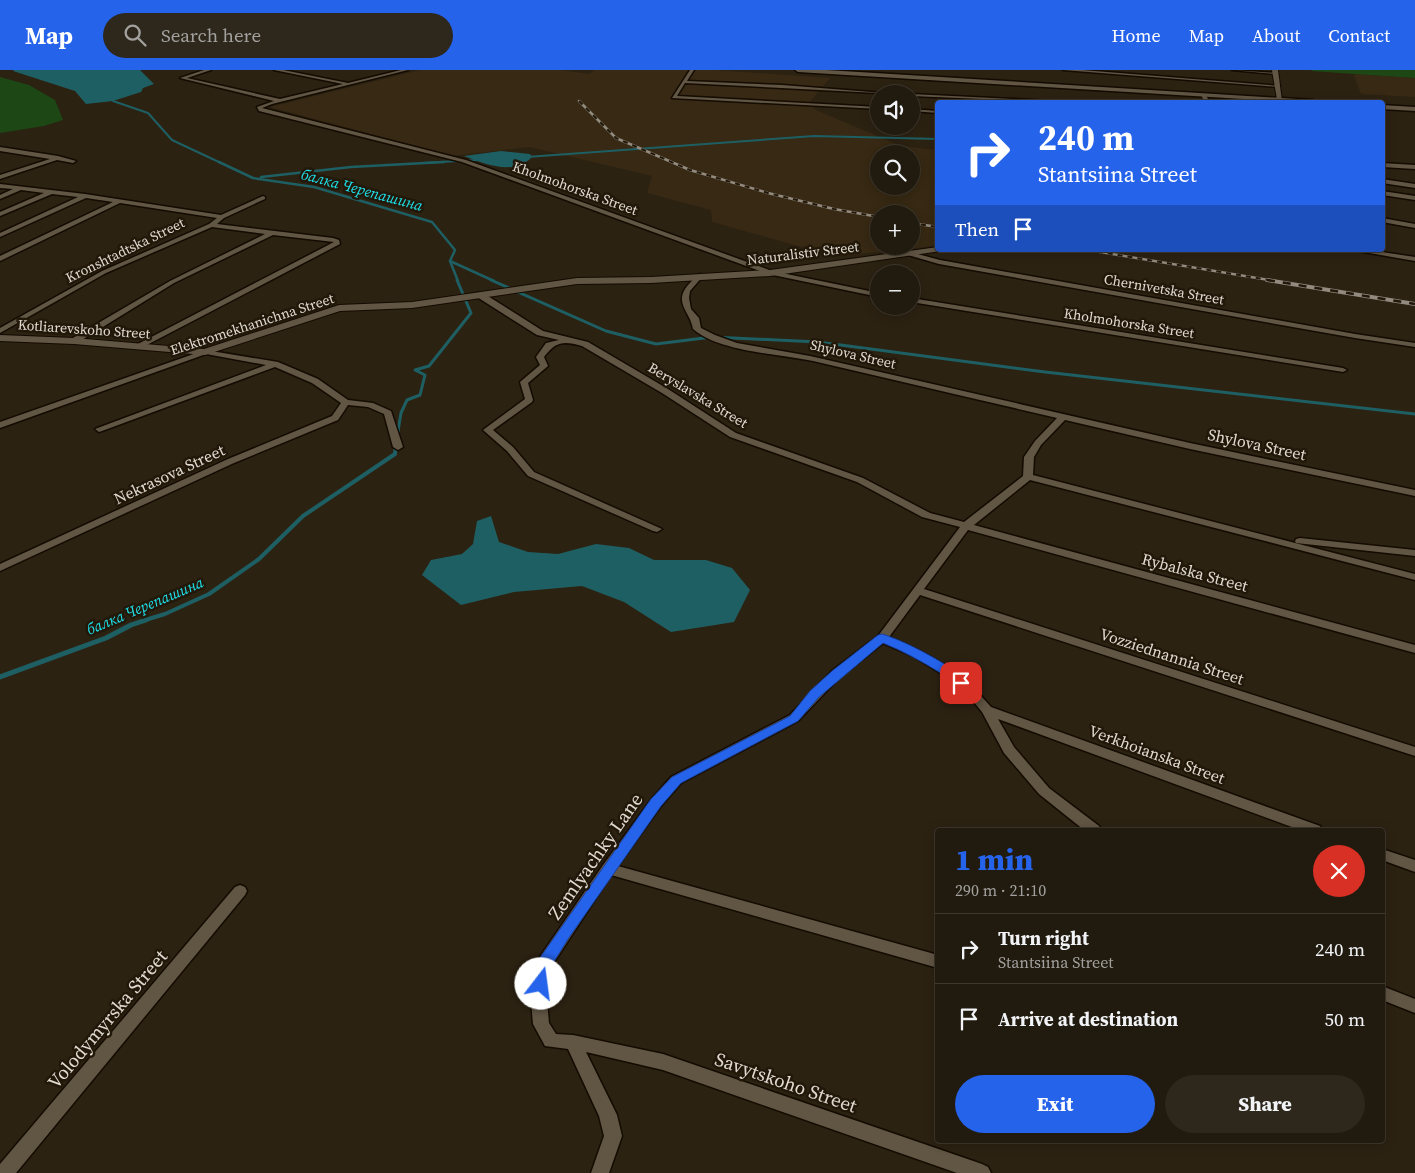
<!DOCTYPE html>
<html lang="en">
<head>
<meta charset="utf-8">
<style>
  :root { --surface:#211a0e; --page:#2d271c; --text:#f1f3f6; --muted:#a2a19e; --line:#3e382e; --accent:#2563eb }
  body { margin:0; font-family:"Source Serif 4",serif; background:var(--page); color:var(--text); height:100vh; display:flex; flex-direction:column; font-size:19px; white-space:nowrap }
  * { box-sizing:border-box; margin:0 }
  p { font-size:16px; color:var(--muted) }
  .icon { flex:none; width:28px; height:28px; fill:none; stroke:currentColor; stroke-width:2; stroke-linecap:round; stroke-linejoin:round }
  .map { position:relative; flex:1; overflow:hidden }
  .sheet { position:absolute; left:935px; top:758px; width:450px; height:315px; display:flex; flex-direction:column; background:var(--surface); border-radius:5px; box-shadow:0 2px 12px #0003,0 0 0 1px var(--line) }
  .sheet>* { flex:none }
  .hud { position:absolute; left:935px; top:30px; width:450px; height:152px; border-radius:5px; box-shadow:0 2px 12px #0003,0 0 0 1px var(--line); background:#2563eb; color:#fff; overflow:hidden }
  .tools { position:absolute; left:870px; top:15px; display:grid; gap:10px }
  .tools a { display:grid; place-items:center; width:50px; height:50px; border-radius:50%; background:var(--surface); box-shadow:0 2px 12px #0003,0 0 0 1px var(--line); font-size:25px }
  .pin { position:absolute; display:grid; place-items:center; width:42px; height:42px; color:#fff; margin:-21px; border-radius:10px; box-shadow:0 2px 8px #0006 }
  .me { position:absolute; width:55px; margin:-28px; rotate:15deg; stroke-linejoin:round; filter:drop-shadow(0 0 4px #0008) }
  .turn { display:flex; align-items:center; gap:18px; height:105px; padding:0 20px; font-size:22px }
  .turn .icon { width:65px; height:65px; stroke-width:2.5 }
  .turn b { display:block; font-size:35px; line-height:42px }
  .then { display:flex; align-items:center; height:48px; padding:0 20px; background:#0003; gap:10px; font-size:19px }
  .round { display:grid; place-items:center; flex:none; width:52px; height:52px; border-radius:26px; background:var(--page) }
  .summary { display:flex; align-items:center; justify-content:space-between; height:85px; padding:0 20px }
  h1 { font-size:30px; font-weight:800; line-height:38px; color:var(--accent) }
  .primary-button { display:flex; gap:10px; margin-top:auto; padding:10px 20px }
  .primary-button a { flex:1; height:58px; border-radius:30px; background:var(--accent); color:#fff; font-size:20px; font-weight:800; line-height:58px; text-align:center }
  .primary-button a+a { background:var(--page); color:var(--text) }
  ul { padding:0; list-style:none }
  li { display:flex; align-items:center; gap:15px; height:70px; padding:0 20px; border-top:1px solid var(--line) }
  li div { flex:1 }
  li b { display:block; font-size:19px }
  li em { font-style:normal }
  header { display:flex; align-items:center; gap:30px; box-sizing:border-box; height:70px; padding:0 25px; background:var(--accent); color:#fff }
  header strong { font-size:24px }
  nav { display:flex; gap:28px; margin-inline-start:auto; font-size:18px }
  .search { width:350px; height:45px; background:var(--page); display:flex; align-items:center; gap:12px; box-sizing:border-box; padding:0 18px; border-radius:28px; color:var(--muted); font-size:19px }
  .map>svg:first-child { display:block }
</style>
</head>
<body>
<header>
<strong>Map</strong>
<div class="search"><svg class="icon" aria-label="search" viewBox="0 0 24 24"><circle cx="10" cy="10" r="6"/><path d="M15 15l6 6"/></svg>Search here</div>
<nav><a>Home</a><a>Map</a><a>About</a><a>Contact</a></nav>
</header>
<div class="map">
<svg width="1415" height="1103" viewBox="0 0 1415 1103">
  <rect width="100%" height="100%" fill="#2c2212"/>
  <g fill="#372913" fill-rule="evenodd">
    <path d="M420,0H561L589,4L595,0H715L830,8L809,33L816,40L901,76L937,80V175L911,179L834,186L712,152L711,140L647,123L652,106L529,77L452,86L270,37ZM879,84H911V116H879ZM879,144H911V176H879Z"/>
    <polygon points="1356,4 1415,8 1415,27 1361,24 1354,5"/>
  </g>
  <g fill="#1d4715">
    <polygon points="1415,0 1415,8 1311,1 1312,0"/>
    <polygon points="0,7 29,15 55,30 63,50 44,56 0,63"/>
  </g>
  <g fill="#1e5f63">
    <polygon points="14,0 140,0 154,14 143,18 141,22 113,31 86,34 75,21 13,1"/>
    <path d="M501,81L530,84L532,87C514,106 485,94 464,86Z"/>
    <polygon points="491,446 499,472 528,482 558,484 596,474 629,478 654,490 706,490 732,498 750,520 734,552 671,562 624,532 582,516 514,522 461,535 422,505 431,490 462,484 473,474 477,451"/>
  </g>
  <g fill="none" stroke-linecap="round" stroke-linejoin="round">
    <g stroke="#1e5f63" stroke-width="2">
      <polyline points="110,27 113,31 148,43 172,70 221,93"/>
      <polyline points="527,87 814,66 938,69"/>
      <polyline points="421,93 477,90"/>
    </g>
    <g stroke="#1e5f63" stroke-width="2.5">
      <polyline points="219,92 253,108 314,117 432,152 455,180 450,191 458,211"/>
      <polyline points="261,107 351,97 444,92"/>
      <polyline points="450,191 494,211"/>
    </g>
    <g stroke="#1e5f63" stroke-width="3">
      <polyline points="491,210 606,261 656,274 712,267 818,272 1045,302 1415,344"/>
      <polyline points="398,361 401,343 407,330 420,325 425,305 415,300 429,296 471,243 457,210"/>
    </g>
    <g stroke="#1e5f63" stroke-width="4">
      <polyline points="397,366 398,359"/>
      <polyline points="142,551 165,544 209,524 259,489 303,446 395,384 396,374"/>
    </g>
    <polyline stroke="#1e5f63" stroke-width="5" points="0,607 106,568 131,555 146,550"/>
    <defs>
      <g id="minor">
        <polygon points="204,0 211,0 187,8 280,29 343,14 274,0 283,0 348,13 401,0 408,0 272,34 262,38 466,90 772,201 879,223 879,227 768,204 462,92 259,41 257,37 274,31 180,8"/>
        <polygon points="690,0 694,0 687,11 782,15 897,24 685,13 677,26 879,37 879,39 672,28"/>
        <polygon points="1063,0 1082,0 1280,16 1278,17"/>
        <polygon points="1232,0 1277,3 1275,4"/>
        <polygon points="910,24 911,24 1051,31 1053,32 911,26"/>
        <polygon points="911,39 938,41 938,43 911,41"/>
        <polygon points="0,77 58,86 76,91 73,93 57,90 0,109 0,105 50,89 0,81"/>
        <polygon points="1382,93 1415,95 1415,99 1382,97"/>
        <polygon points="1382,109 1415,114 1415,118 1382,113"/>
        <polygon points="0,114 85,124 221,145 263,126 265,127 265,129 224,148 217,154 333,168 339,170 340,174 141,278 134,276 334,172 273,165 174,213 77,273 71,273 71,269 170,211 265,164 212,157 106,203 0,263 0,258 102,201 209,154 217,148 120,133 0,191 0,186 113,132 86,128 0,167 0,163 78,127 52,124 0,146 0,142 44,123 21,120 0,129 0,125 13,119 0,118"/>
        <polygon points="1382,121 1415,126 1415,130 1382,125"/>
        <polygon points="1382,148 1415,154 1415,158 1382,152"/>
        <polygon points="1352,180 1368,180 1415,187 1415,191"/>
        <polygon points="910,182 940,190 1355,264 1415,273 1415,277 1355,268 939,194 908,185 908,183"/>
        <path d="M700,204L703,206L690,221L689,228L691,239L699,248L701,258L715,265L737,273L810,286L1190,373L1415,420V426L1190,379L1065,350L1041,375L1034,387L1033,405L1415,504V510L1030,410L974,455L1415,575V583L968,460L924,519L1415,677V686L920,525L889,567C930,584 962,602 991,637L1320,756L1322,760H1300L998,649L1014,677L1049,718L1099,756L1101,760H1084L1039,724L1004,683L982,642L968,625L947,607L913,586L883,573L840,607L798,651L681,713L661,736L618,796L938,885V898L611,805L551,897L547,931L549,953L556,964L573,965L663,984L982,1094L988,1097L991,1103H957L663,1000L586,982L617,1045L622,1066L609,1103H591L604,1066L599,1046L568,979L545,976L533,954L531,931L535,896L537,891L603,795L651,730L671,707L790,645L832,601L878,566L960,457L922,447L857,412L730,367L662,323L582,276C564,271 556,271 544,287L548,296L528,313L533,330L532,332L493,360L513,377L534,402L662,459L657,462L653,461L528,406L507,381L483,360L525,329L520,312L540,295L536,287L546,273L559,270L537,265L477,227V223H483L543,261L588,272L668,319L736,363L863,408L930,443L964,452L1023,406L1024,387L1035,371L1057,348C976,329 895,310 813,291C780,284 719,282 693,259C690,241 673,233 688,215C692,211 695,206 700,204Z"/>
        <polygon points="911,228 1343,298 1347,300 1343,302 911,232"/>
        <polygon points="205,280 278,292 318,309 348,330 373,333 391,341 403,377 398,380 393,377 384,344 368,337 348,335 338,350 234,393 0,501 0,494 228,389 332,346 341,333 312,313 275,297 102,361 99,362 95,359 266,295 206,284 0,358 0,352"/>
        <polygon points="1300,468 1415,480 1415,486 1296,473 1295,471 1296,469"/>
        <polygon points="1382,779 1415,790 1415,802 1382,790"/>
        <polygon points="240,815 245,817 247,821 245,825 16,1103 0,1103 0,1094 235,817"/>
        <polygon points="1382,916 1415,929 1415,943 1382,930"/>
      </g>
      <g id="tertiary">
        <polygon points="1272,0 1278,0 1282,31 1277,30"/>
        <polygon points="1201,24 1205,24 1210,32 1204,32"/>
        <polygon points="938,177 938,180 941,181 770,206 651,213 577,214 412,238 340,241 205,285 74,274 0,271 0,265 74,268 204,279 339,235 412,232 577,208 651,207 770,200"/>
      </g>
      <g id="secondary">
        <polygon points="795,0 826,0 1313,30 1316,32 1291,32 798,2"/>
        <polygon points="1382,35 1415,37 1415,41 1382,39"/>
      </g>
    </defs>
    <use href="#minor" stroke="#140b01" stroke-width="3"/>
    <use href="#tertiary" stroke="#140b01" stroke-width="2"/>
    <use href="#secondary" stroke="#140b01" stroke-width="3"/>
    <use href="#minor" fill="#615544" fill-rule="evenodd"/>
    <use href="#tertiary" fill="#615544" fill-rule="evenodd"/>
    <use href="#secondary" fill="#615544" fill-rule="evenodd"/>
    <defs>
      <g id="rail-far1">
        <polyline points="579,31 616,68 690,100 768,123 834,139 879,147"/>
        <polyline points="911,153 938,157"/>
        <polyline points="1088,180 1275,211"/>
      </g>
      <polyline id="rail" points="1267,210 1415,234"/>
    </defs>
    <use href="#rail-far1" stroke="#938b7f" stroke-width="2.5"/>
    <use href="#rail" stroke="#938b7f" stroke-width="4"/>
    <use href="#rail-far1" stroke="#221809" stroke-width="2" stroke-dasharray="5" stroke-linecap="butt"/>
    <use href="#rail" stroke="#221809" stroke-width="2.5" stroke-dasharray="8" stroke-linecap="butt"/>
  </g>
  <path fill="#2563eb" stroke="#184099" d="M882,564C903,570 955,596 967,613L961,617C953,615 946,607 939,602C921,591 903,581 883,573L819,627L798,651L681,713L661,736L568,869L550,898L546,919L541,921L535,919L533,914L537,892L651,729L672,707L790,646L810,621L832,601L878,565Z"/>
  <g text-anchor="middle" stroke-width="5" stroke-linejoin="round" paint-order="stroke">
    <g font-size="14" fill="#e0dad0" stroke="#221809">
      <text transform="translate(575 118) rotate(20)" y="5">Kholmohorska Street</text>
      <text transform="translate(125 180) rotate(-26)" y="5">Kronshtadtska Street</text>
      <text transform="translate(803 183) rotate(-7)" y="5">Naturalistiv Street</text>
      <text transform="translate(1164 219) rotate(10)" y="5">Chernivetska Street</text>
      <text transform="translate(1129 253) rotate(9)" y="5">Kholmohorska Street</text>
      <text transform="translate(252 254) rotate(-18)" y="5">Elektromekhanichna Street</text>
      <text transform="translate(84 259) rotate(4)" y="5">Kotliarevskoho Street</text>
      <text transform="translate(853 284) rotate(13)" y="5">Shylova Street</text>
      <text transform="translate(698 325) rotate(31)" y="5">Beryslavska Street</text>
    </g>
    <g font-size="15" font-style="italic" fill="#1ee0ea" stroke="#221809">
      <text transform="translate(362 120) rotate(15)" y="5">балка Черепашина</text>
      <text transform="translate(145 536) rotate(-23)" y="5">балка Черепашина</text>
    </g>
    <g font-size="16" fill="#e0dad0" stroke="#221809">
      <text transform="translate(1257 374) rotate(12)" y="6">Shylova Street</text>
      <text transform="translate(169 404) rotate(-25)" y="6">Nekrasova Street</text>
      <text transform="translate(1195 502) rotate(15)" y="6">Rybalska Street</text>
      <text transform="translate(1172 586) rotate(18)" y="6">Vozziednannia Street</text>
      <text transform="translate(1157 684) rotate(20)" y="6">Verkhoianska Street</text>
    </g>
    <g font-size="19" fill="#e0dad0" stroke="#221809">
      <text transform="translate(595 786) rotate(-55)" y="7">Zemlyachky Lane</text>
      <text transform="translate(107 949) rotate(-50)" y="7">Volodymyrska Street</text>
      <text transform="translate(786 1012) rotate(19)" y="7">Savytskoho Street</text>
    </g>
  </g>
</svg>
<div class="tools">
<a><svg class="icon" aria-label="sound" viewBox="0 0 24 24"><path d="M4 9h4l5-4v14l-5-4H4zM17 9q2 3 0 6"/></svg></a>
<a><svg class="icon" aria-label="search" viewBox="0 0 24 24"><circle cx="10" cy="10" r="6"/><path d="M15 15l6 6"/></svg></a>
<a>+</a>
<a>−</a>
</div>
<div class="pin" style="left:961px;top:613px;background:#d93025"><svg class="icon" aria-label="arrive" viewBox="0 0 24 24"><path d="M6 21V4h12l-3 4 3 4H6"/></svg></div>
<svg class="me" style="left:541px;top:914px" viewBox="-20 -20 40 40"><circle r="19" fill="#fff"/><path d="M0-13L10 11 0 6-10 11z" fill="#2563eb"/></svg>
<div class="hud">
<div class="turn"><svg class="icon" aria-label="right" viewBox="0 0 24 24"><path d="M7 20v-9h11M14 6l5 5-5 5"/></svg><div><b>240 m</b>Stantsiina Street</div></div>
<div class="then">Then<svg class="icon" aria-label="arrive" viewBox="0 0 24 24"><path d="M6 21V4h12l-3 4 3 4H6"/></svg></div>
</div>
<section class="sheet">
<div class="summary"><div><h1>1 min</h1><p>290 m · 21:10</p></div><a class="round" style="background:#d93025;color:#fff"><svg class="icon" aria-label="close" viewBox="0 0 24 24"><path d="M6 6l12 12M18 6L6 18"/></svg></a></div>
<ul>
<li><svg class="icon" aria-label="right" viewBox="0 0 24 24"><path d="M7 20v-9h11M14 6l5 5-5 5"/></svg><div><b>Turn right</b><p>Stantsiina Street</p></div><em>240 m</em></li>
<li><svg class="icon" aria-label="arrive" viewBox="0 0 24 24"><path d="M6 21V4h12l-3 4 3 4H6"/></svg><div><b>Arrive at destination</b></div><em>50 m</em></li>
</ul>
<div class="primary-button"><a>Exit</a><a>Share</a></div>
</section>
</div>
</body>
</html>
